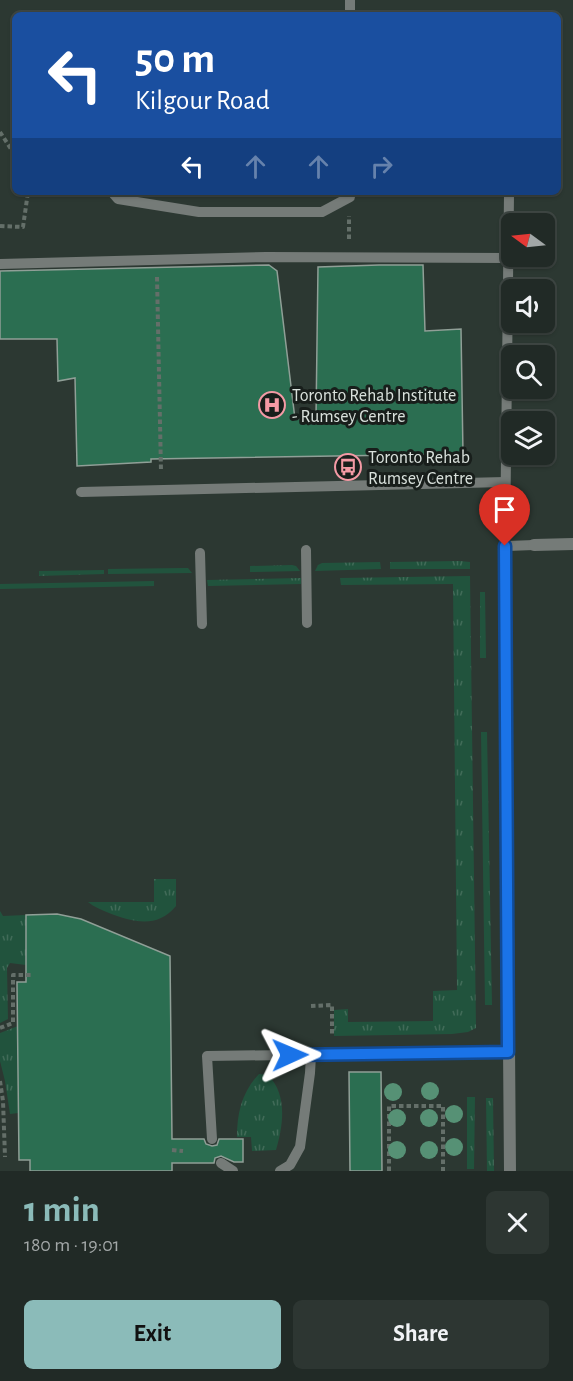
<!DOCTYPE html>
<html lang="en">
<head>
<meta charset="utf-8">
<style>
  :root { --surface:#212a26; --page:#2d3632; --text:#f1f3f6; --muted:#a2a7a7; --line:#3e4643; --accent:#8bbbb9 }
  body { margin:0; font-family:"Alegreya Sans",sans-serif; background:var(--page); color:var(--text); height:100vh; display:flex; flex-direction:column; font-size:22px; white-space:nowrap }
  * { box-sizing:border-box; margin:0 }
  p { font-size:20px; color:var(--muted) }
  .icon { flex:none; width:33px; height:33px; fill:none; stroke:currentColor; stroke-width:2; stroke-linecap:round; stroke-linejoin:round }
  .map { position:relative; height:1171px; overflow:hidden }
  .details { display:flex; flex-direction:column; background:var(--surface); flex:1 }
  .details>* { flex:none }
  .guide { position:absolute; left:12px; top:12px; width:549px; height:183px; border-radius:9px; box-shadow:0 2px 4px #0004,0 0 0 2px var(--line); background:#1a4fa0; color:#fff; overflow:hidden }
  .needle { width:39px; rotate:285deg }
  .buttons { position:absolute; left:501px; top:213px; display:grid; gap:12px }
  .buttons a { display:grid; place-items:center; width:54px; height:54px; border-radius:9px; background:var(--surface); box-shadow:0 2px 4px #0004,0 0 0 2px var(--line); font-size:30px }
  .pin { position:absolute; display:grid; place-items:center; width:51px; height:51px; color:#fff; margin:-62px -26px; border-radius:50% 50% 50% 0; rotate:-45deg; box-shadow:0 0 6px #0007 }
  .pin .icon { rotate:45deg }
  .me { position:absolute; width:66px; margin:-33px; rotate:89deg; stroke-linejoin:round; filter:drop-shadow(0 0 4px #0008) }
  .turn { display:flex; align-items:center; gap:21px; height:126px; padding:0 24px; font-size:27px }
  .turn .icon { width:78px; height:78px; stroke-width:2.5 }
  .turn b { display:block; font-size:42px; line-height:51px }
  .lanes { display:flex; align-items:center; height:57px; padding:0 24px; background:#0003; justify-content:center; gap:30px; direction:ltr }
  .lanes .off { opacity:.35 }
  .round { display:grid; place-items:center; flex:none; width:63px; height:63px; border-radius:9px; background:var(--page) }
  .summary { display:flex; align-items:center; justify-content:space-between; height:102px; padding:0 24px }
  h1 { font-size:36px; font-weight:700; line-height:45px; color:var(--accent) }
  .cta { display:flex; gap:12px; margin-top:auto; padding:12px 24px }
  .cta a { flex:1; height:69px; border-radius:9px; background:var(--accent); color:#111; font-size:24px; font-weight:700; line-height:69px; text-align:center }
  .cta a+a { background:var(--page); color:var(--text) }
  .map>svg:first-child { display:block }
</style>
</head>
<body>
<div class="map">
<svg width="573" height="1171" viewBox="0 0 573 1171">
  <defs>
    <pattern id="grass-tufts" width="24" height="20" patternUnits="userSpaceOnUse" patternTransform="scale(1.5)"><rect width="24" height="20" fill="#21533d"/><path d="M3 7l-1-3M5 7V3M7 7l1-3M15 17l-1-3M17 17v-4M19 17l1-3" fill="none" stroke="#416b58"/></pattern>
  </defs>
  <rect width="100%" height="100%" fill="#2c3832"/>
  <g fill="url(#grass-tufts)">
    <polygon points="460,561 470,562 470,569 390,569 390,562"/>
    <polygon points="380,562 381,569 315,571 318,565 322,563"/>
    <polygon points="292,565 296,566 300,571 250,572 250,566"/>
    <polygon points="184,568 188,568 192,573 108,574 108,569"/>
    <polygon points="104,570 104,574 39,576 39,571"/>
    <polygon points="470,576 476,1028 468,1032 452,1034 334,1036 334,1010 348,1009 348,1022 433,1021 433,991 457,990 453,584 341,585 340,578"/>
    <polygon points="301,578 301,584 208,586 207,580"/>
    <polygon points="154,581 154,586 0,589 0,584"/>
    <polygon points="480,592 485,592 486,658 480,658"/>
    <polygon points="481,732 487,732 492,1005 485,1005"/>
    <path d="M154,879H176V906C157,929 133,922 109,913C102,910 94,907 88,902H154Z"/>
    <polygon points="0,911 3,916 26,915 26,965 10,963 7,968 8,1019 0,1023"/>
    <polygon points="18,1026 18,1113 10,1114 5,1081 0,1061 0,1033"/>
    <path d="M259,1074L268,1075C288,1095 283,1126 276,1150L252,1151L251,1137H237C237,1113 242,1092 259,1074Z"/>
    <polygon points="467,1097 475,1097 474,1169 467,1169"/>
    <polygon points="486,1098 493,1098 494,1171 487,1171"/>
  </g>
  <g fill="#2b6e51" stroke="#909f97" stroke-width="1.5">
    <polygon points="269,265 277,271 295,419 316,418 318,267 379,265 423,265 425,331 461,329 463,454 151,459 151,462 77,466 75,378 58,381 57,339 0,339 0,271"/>
    <polygon points="57,914 81,919 170,956 172,1139 204,1139 206,1144 212,1146 217,1145 219,1139 243,1139 243,1162 234,1162 221,1156 215,1158 214,1163 172,1163 172,1171 30,1171 30,1160 19,1160 17,982 26,982 26,915"/>
    <polygon points="349,1072 381,1072 382,1171 350,1171"/>
  </g>
  <g fill="none" stroke-linecap="round" stroke-linejoin="round">
    <g stroke="#646f69" stroke-width="4" stroke-dasharray="4.5 3" stroke-linecap="butt">
      <polyline points="0,132 15,155"/>
      <polyline points="0,226 23,227 28,192"/>
      <polyline points="349,239 349,216"/>
      <polyline points="157,277 161,471"/>
      <polyline points="311,1006 332,1005 332,1034"/>
      <polyline points="0,1028 13,1023 13,975 31,975"/>
      <polyline points="0,1081 3,1101 5,1157"/>
      <polyline points="172,1150 183,1151"/>
      <polyline points="389,1171 389,1106 443,1106 443,1171"/>
    </g>
    <g stroke="#757b78" stroke-width="10">
      <polyline points="350,15 350,0"/>
      <polyline points="112,192 118,199 199,212 322,212 350,197 350,192"/>
      <polyline points="509,195 505,546 534,545"/>
      <polyline points="0,264 266,257 508,258"/>
      <polyline points="81,492 505,482"/>
      <polyline points="306,550 307,623"/>
      <polyline points="200,553 202,624"/>
      <polyline points="212,1139 207,1056 508,1052"/>
      <polyline points="221,1163 233,1171"/>
      <polyline points="280,1171 290,1165 300,1147 310,1073 311,1055"/>
    </g>
    <g stroke="#757b78" stroke-width="12">
      <polyline points="534,545 573,544"/>
      <polyline points="505,546 510,1171"/>
    </g>
  </g>
  <g fill="#569175">
    <circle cx="430" cy="1091" r="9"/>
    <circle cx="393" cy="1092" r="9"/>
    <circle cx="454" cy="1114" r="9"/>
    <circle cx="397" cy="1118" r="9"/>
    <circle cx="429" cy="1118" r="9"/>
    <circle cx="454" cy="1147" r="9"/>
    <circle cx="397" cy="1150" r="9"/>
    <circle cx="429" cy="1150" r="9"/>
  </g>
  <g fill="none" stroke-linecap="round" stroke-linejoin="round">
    <defs>
      <polyline id="route" points="290,1055 508,1052 505,546"/>
    </defs>
    <use href="#route" stroke="#114b97" stroke-width="15"/>
    <use href="#route" stroke="#1a73e8" stroke-width="10"/>
  </g>
  <defs>
    <symbol id="hospital-ring" viewBox="-11 -11 22 22"><circle r="9.5" fill="#181e1b" stroke="#f49aa5" stroke-width="1.5"/><path d="M-5-5h3v3.5h4V-5h3V5h-3V1.5h-4V5h-3Z" fill="#f49aa5"/></symbol>
    <symbol id="bus-ring" viewBox="-11 -11 22 22"><circle r="9.5" fill="#181e1b" stroke="#f49aa5" stroke-width="1.5"/><path d="M-5-6H5V4H4V6H2V4H-2V6H-4V4H-5ZM-3.5-4V0h7V-4ZM-3.5 1.2v1.5H-2V1.2ZM2 1.2v1.5H3.5V1.2Z" fill="#f49aa5"/></symbol>
  </defs>
  <g fill-rule="evenodd">
    <use href="#hospital-ring" x="257" y="390" width="30" height="30"/>
    <use href="#bus-ring" x="333" y="452" width="30" height="30"/>
  </g>
  <g text-anchor="middle" stroke-width="6" stroke-linejoin="round" paint-order="stroke">
    <g font-size="18" fill="#d9e1dc" stroke="#181e1b" text-anchor="start">
      <text x="292" y="401">Toronto Rehab Institute<tspan x="292" dy="21">- Rumsey Centre</tspan></text>
      <text x="368" y="463">Toronto Rehab<tspan x="368" dy="21">Rumsey Centre</tspan></text>
    </g>
  </g>
</svg>
<div class="buttons">
<a><svg class="needle" viewBox="-14 -14 28 28"><path d="M0-13l5 13h-10z" fill="#e53935"/><path d="M0 13l5-13h-10z" fill="#a2a7a7"/></svg></a>
<a><svg class="icon" aria-label="sound" viewBox="0 0 24 24"><path d="M4 9h4l5-4v14l-5-4H4zM17 9q2 3 0 6"/></svg></a>
<a><svg class="icon" aria-label="search" viewBox="0 0 24 24"><circle cx="10" cy="10" r="6"/><path d="M15 15l6 6"/></svg></a>
<a><svg class="icon" aria-label="layers" viewBox="0 0 24 24"><path d="M12 4l9 5-9 5-9-5zM3 14l9 5 9-5"/></svg></a>
</div>
<div class="pin" style="left:505px;top:546px;background:#d93025"><svg class="icon" aria-label="arrive" viewBox="0 0 24 24"><path d="M6 21V4h12l-3 4 3 4H6"/></svg></div>
<svg class="me" style="left:290px;top:1055px" viewBox="-20 -20 40 40"><path d="M0-17L14 15 0 8-14 15z" fill="#1a73e8" stroke="#fff" stroke-width="4"/></svg>
<div class="guide">
<div class="turn"><svg class="icon" aria-label="left" viewBox="0 0 24 24"><path d="M17 20v-9H6M10 6l-5 5 5 5"/></svg><div><b>50 m</b>Kilgour Road</div></div>
<div class="lanes"><svg class="icon" aria-label="left" viewBox="0 0 24 24"><path d="M17 20v-9H6M10 6l-5 5 5 5"/></svg><svg class="icon off" aria-label="ahead" viewBox="0 0 24 24"><path d="M12 20V5M6 11l6-6 6 6"/></svg><svg class="icon off" aria-label="ahead" viewBox="0 0 24 24"><path d="M12 20V5M6 11l6-6 6 6"/></svg><svg class="icon off" aria-label="right" viewBox="0 0 24 24"><path d="M7 20v-9h11M14 6l5 5-5 5"/></svg></div>
</div>
</div>
<section class="details">
<div class="summary"><div><h1>1 min</h1><p>180 m · 19:01</p></div><a class="round"><svg class="icon" aria-label="close" viewBox="0 0 24 24"><path d="M6 6l12 12M18 6L6 18"/></svg></a></div>
<div class="cta"><a>Exit</a><a>Share</a></div>
</section>
</body>
</html>
